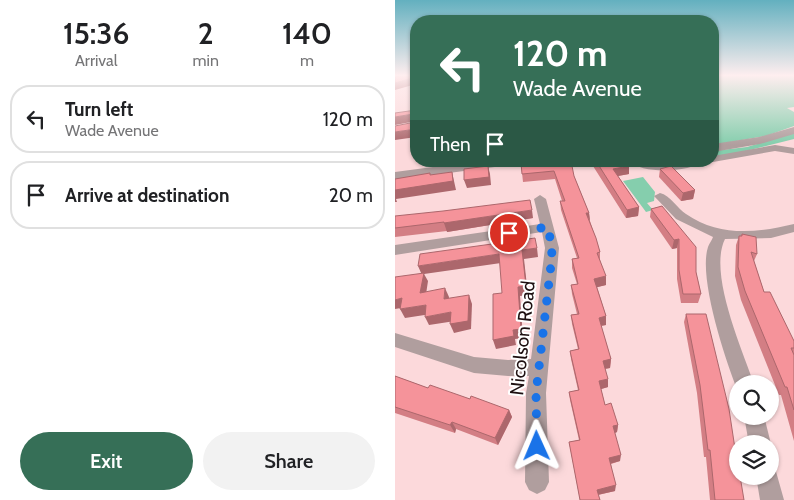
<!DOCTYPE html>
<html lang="en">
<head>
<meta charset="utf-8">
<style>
  :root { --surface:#fff; --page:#f2f2f2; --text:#202124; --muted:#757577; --line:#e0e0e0; --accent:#366f57 }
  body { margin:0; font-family:Cabin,sans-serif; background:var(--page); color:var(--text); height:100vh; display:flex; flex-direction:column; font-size:19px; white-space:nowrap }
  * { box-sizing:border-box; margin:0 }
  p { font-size:16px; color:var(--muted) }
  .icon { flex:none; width:28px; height:28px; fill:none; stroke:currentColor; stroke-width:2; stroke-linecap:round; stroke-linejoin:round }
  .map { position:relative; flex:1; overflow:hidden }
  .panel { display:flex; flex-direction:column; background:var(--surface); width:395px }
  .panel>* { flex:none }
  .hud { position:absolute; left:15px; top:15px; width:309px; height:152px; border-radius:20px; box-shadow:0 1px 4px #0004; background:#366f57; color:#fff; overflow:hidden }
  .controls { position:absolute; left:334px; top:375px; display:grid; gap:10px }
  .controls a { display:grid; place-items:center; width:50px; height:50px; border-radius:50%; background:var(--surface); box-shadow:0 1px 4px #0004; font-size:25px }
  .pin { position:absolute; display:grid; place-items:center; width:42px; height:42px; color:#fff; margin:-21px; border:2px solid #fff; border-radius:50%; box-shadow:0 1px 5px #0007 }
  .me { position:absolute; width:55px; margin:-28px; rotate:359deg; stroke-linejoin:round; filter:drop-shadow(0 0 4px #0008) }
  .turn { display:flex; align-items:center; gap:18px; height:105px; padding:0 20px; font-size:22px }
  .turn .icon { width:65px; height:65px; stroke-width:2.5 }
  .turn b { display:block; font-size:35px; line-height:42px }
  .then { display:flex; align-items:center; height:48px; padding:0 20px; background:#0003; gap:10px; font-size:19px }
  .eta { display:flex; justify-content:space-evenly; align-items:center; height:85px; text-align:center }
  .eta b { font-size:30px; font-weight:600; line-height:35px }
  .primary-button { display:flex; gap:10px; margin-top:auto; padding:10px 20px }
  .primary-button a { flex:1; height:58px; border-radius:30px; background:var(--accent); color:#fff; font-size:20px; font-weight:600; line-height:58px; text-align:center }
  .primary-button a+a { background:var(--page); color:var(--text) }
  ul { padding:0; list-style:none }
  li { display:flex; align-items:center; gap:15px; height:68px; margin:0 10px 8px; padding:0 10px; border:2px solid var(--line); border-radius:20px }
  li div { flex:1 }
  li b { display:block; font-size:19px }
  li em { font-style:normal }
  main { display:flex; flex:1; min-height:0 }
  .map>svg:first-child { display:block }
</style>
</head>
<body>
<main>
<section class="panel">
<div class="eta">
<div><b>15:36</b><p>Arrival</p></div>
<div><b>2</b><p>min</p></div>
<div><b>140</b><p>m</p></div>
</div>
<ul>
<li><svg class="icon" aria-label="left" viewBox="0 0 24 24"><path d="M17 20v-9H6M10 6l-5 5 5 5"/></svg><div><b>Turn left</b><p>Wade Avenue</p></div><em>120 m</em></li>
<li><svg class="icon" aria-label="arrive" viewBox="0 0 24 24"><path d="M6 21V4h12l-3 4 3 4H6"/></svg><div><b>Arrive at destination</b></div><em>20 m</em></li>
</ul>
<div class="primary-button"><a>Exit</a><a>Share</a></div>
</section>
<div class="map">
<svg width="399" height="500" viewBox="0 0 399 500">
  <rect width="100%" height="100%" fill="#fcd9db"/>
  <g fill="#85cead">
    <polygon points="318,75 397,75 399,77 399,107 392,108 399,112 399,126 371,136 318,145"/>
    <polygon points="399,133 399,139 318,159 318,151 352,147"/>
    <polygon points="248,177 260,192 259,201 252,203 258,210 251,212 228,181"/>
  </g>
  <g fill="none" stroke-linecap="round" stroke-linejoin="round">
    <g fill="#b09e9e" fill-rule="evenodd">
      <polygon points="380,145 399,148 399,154 380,151 318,162 315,161 318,161 318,156"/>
      <path d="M234,161H247L262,165L289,161H309C295,172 248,175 234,161Z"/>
      <path d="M265,193C275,195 283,209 291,214C324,237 362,233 399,224V232L376,238L330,239C313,273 347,349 359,384H342V389C330,359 303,277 313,247C314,244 317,240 318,237L281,219L259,196Z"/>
      <polygon points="145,195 151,199 164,248 151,393 154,482 150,490 142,494 134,490 130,482 131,393 134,376 113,376 79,373 0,347 0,333 79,357 113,360 136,359 150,248 147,232 0,255 0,245 145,224 139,199"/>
      <polygon points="349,416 369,416 376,444 375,446 375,444 354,444"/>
      <polygon points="375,466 380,468 389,500 365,500 361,476 375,476"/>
    </g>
    <g fill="#b09e9e" fill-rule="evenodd">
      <polygon points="399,127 399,134 365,144 318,152 318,144 364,137"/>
      <polygon points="83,161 121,161 115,165 0,180 0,172"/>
    </g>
  </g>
  <g fill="#d37e84">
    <polygon points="198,161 231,161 234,174 223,176 244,207 243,216 231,218 198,166"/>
    <polygon points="126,163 179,176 194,213 195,221 205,252 205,260 211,285 202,287 211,316 211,325 206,326 216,359 215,368 210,369 213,387 206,389 210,405 223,425 222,432 220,433 225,461 216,464 220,491 203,495 205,500 185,500 174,442 184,440 175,400 174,392 183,390 176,359 175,351 183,349 177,324 176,315 182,314 177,294 176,285 182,284 177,268 177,259 182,258 166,210 165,201 167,201 160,179 128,182"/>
    <polygon points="265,169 300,190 298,199 286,201 264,177"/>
    <polygon points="267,206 301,272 306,294 303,303 286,303 282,279 282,248 277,249 255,217 256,209"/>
    <polygon points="0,216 138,218 52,232 52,231 0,237"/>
    <polygon points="347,234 362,254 359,261 369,292 399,341 399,441 386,395 384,395 346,300 340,276 341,245 344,236 346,236"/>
    <polygon points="291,314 349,500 315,500 311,457 309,457 302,393 289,322"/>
    <polygon points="0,376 33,388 114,410 117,417 103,445 61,429 60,433 0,413"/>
  </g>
  <g fill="#ac676c">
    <polygon points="21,77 21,84 0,90 0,83"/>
    <polygon points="18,114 21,121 0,125 0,117"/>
    <polygon points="21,129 21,137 0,140 0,132"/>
    <polygon points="93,166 95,174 96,185 72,188 69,180"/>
    <polygon points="234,166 234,174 217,177 218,169"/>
    <polygon points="57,172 61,190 1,199 2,202 0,202 0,190"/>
    <polygon points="300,190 298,199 286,201 288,193"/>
    <polygon points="244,207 243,216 231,218 232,210"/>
    <polygon points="137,210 138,218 52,232 49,223"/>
    <polygon points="191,213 194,213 195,221"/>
    <polygon points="284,239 282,248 277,249 279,240"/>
    <polygon points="142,248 143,257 129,259 133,295 125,296 128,338 120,339 121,345 101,349 98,340 118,330 127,250"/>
    <polygon points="104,254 106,263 29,274 33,281 30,301 25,293 27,275 23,266"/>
    <polygon points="211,276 211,285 199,288 199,279"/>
    <polygon points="50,288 54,297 53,308 49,299"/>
    <polygon points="74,295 77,304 76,329 59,333 55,324"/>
    <polygon points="7,298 12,307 0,309 0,300"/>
    <polygon points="31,305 36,314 10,318 5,309"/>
    <polygon points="56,312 60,321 34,325 30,317"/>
    <polygon points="211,316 211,325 204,326 204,318"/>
    <polygon points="216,359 215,368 208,369 208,361"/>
    <polygon points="213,379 213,387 203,390 204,381"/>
    <polygon points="114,410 117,417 103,445 100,438"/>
    <polygon points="57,422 61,429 60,433 55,425"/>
    <polygon points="223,425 222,432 217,434 218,426"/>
    <polygon points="226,455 225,461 214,464 214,458"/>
    <polygon points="221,485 220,491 202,495 202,490"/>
  </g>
  <g fill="#f5939a" stroke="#ac676c">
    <polygon points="8,75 21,75 21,77 0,83 0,77"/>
    <polygon points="21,105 21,129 0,132 0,126 20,122 20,116 18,114 0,117 0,113 21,110"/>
    <polygon points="145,161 176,161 179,176 194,213 191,213 201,238 205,252 202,253 211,276 199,279 211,316 204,318 216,359 208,361 213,379 204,381 210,405 216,403 223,425 218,426 226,455 214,458 221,485 202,490 205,500 185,500 174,442 185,440 174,392 184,390 175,351 184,349 176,315 184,314 176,285 183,284 177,259 184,258 165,201 170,201 159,171 127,174 126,163"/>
    <polygon points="201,161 231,161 234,166 218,169 244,207 232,210"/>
    <polygon points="93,166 94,177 69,180 69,169"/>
    <polygon points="276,166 300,190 288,193 265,169"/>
    <polygon points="57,172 58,181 0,190 0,179 35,173 35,175"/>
    <polygon points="135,200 137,210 49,223 49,222 0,228 0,216 48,211"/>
    <polygon points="267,206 301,247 301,272 306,294 288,294 284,270 284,239 279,240 256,209"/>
    <polygon points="347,234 361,237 362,254 356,252 369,292 375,292 399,341 399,348 396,348 399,355 399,410 392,387 390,387 350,291 343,267 344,236 347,236"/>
    <polygon points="140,238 142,248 127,250 131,286 123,287 126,329 118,330 119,336 98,340 98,294 107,293 104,254 23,266 25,254"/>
    <polygon points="29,273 25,293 50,288 49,299 74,295 73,321 55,324 56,312 30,317 31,305 5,309 7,298 0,300 0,277"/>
    <polygon points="291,314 311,314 334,409 342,462 342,476 345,476 349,500 320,500 315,450 313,450 305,385"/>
    <polygon points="0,376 33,388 35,385 75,399 76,396 114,410 100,438 57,422 55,425 0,407"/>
  </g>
  <linearGradient id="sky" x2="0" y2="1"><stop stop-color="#63b0bf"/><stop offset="0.52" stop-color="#feeeef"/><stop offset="1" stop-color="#feeeef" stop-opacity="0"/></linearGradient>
  <rect width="399" height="145" fill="url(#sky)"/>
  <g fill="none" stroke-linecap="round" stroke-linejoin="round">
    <polyline stroke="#1a73e8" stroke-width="9" stroke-dasharray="0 16.2" points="114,233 152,227 156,241 157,256 141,393 142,446"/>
  </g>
  <g text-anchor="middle" stroke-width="4" stroke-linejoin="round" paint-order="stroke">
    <g font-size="19" fill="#1e1011" stroke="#fff">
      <text transform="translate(127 338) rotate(-84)" y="7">Nicolson Road</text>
    </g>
  </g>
</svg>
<div class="controls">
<a><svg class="icon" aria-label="search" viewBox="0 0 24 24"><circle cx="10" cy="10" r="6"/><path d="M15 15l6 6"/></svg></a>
<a><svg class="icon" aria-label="layers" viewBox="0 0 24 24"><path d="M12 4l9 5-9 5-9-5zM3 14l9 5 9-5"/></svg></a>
</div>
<div class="pin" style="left:114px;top:233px;background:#d93025"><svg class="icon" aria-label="arrive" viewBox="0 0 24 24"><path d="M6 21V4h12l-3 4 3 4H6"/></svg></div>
<svg class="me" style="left:142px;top:446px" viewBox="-20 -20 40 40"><path d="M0-17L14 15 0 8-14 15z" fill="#1a73e8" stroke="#fff" stroke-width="4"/></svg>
<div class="hud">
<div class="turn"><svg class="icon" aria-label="left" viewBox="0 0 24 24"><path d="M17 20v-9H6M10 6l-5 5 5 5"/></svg><div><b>120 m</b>Wade Avenue</div></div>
<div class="then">Then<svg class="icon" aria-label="arrive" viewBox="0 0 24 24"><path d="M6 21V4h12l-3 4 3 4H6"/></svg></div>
</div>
</div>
</main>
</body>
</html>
